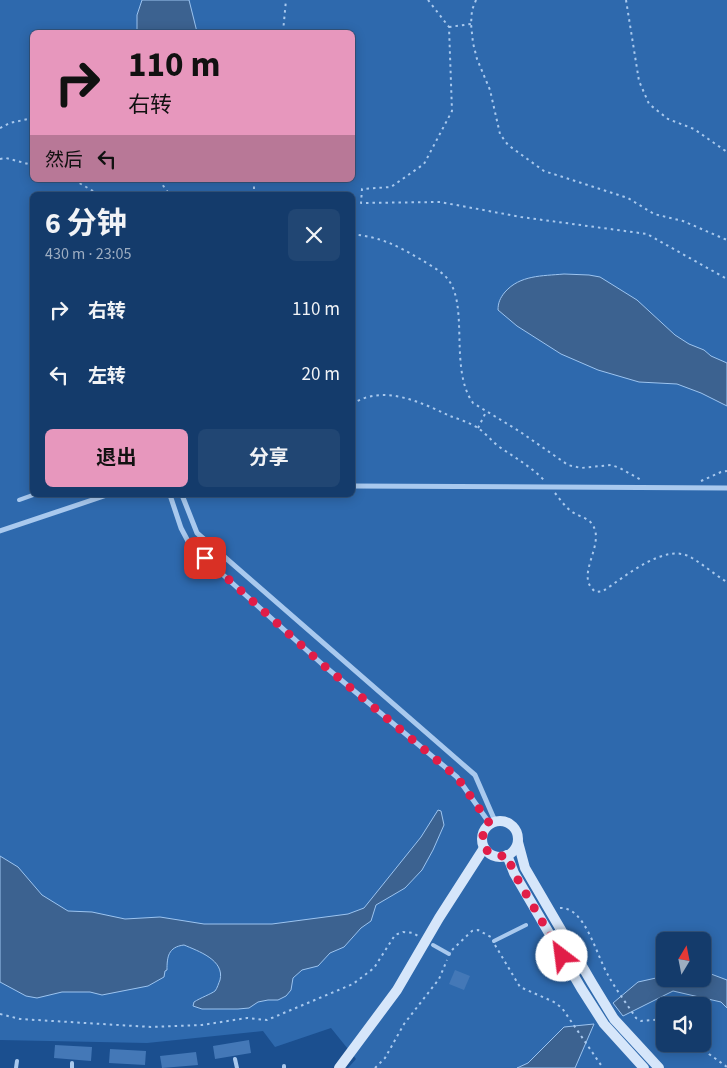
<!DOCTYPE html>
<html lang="zh">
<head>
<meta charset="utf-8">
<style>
  :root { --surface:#143b6b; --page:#214673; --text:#f1f3f6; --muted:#9dadc1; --line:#33557e; --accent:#e797bd }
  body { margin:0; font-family:"Source Sans 3","Noto Sans SC",sans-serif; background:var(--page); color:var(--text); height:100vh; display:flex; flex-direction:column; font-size:19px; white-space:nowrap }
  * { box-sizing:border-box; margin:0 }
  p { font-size:16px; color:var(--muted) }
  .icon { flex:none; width:28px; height:28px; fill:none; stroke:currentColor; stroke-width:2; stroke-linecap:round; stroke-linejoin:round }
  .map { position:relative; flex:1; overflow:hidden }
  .sheet { position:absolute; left:30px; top:192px; width:325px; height:305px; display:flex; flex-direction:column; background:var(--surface); border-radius:8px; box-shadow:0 2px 12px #0003,0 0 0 1px var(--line) }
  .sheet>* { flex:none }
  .top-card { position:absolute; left:30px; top:30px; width:325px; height:152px; border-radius:8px; box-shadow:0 2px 12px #0003,0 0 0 1px var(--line); background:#e797bd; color:#111; overflow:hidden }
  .needle { width:32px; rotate:10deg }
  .fabs { position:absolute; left:656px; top:932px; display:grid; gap:10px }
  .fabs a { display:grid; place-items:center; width:55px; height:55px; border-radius:8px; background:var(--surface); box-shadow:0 2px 12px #0003,0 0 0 1px var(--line); font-size:25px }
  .pin { position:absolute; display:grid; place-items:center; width:42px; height:42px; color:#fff; margin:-21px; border-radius:10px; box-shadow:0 2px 8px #0006 }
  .me { position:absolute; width:55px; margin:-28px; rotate:330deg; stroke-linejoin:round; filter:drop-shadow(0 0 4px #0008) }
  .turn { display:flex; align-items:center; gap:18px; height:105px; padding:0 15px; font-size:22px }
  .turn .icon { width:65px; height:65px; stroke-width:2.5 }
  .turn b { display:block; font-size:35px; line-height:42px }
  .then { display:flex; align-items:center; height:48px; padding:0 15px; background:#0003; gap:10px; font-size:19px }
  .round { display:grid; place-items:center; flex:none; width:52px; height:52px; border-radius:8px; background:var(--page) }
  .headline { display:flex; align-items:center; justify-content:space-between; height:85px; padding:0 15px }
  h1 { font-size:30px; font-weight:700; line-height:38px }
  .action { display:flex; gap:10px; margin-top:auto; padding:10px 15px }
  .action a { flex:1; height:58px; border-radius:8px; background:var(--accent); color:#111; font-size:20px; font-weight:700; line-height:58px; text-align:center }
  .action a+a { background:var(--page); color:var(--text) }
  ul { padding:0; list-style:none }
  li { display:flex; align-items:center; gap:15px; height:65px; padding:0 15px }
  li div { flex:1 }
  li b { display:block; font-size:19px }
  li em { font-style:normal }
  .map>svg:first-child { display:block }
</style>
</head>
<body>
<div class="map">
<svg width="727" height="1068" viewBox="0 0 727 1068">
  <rect width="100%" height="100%" fill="#1b4f8f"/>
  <path fill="#2e69ad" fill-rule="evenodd" d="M0,0H727V1068H348L356,1059L331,1028L275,1047L263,1031L147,1043L0,1040ZM32,32H352V180H32ZM32,195H352V495H32ZM665,941H702V979H665ZM665,1006H702V1044H665Z"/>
  <g fill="#3c6290" stroke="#9cc4f0">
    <polygon points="142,0 189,0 197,32 137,32 137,15"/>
    <path d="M564,274L589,275L600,277L637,300L675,335L689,344L704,350L711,356L727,363V406L701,393L677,384L639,382L598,370L561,354L517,326L498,310C498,303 500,298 505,292C520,275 542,276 564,274Z"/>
    <path d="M438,810L441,811L444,825L433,850L422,870L405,888L376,905L371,921L361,928L344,947L330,953L318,966L302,970L293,978L291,990L286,996L278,1000H268L258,1002L249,1008L238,1009H202L193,1006L194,1002C200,998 211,994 215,991C217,989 219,982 220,980C225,960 198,951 184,945C168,947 167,957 167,970L165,971L164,977L148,986L102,995L90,992H62L37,998L26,996L0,982V856L18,867L42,895L68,911L92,912L125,919L160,917L204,924H272L348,914L364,908L421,837Z"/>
    <polygon points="703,971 727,980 727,1008 721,1002 673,991 623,1016 613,1003 638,982 665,976 665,979 702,979"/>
    <polygon points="594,1024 575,1068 517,1068 528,1063 564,1027"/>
  </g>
  <g fill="#4478b7">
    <polygon points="455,970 470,976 464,990 449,984"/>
    <polygon points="249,1040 251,1053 215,1059 213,1046"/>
    <polygon points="55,1045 92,1047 91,1061 54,1058"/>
    <polygon points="110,1049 146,1051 145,1065 109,1063"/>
    <polygon points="196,1052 198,1065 162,1068 160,1056"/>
  </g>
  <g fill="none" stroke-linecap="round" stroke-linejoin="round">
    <g stroke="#a9c9ee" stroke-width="2" stroke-dasharray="2.5 4" stroke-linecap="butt">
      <polyline points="428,0 449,27 452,111 424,164 391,187 362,189 361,203 440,202 521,217 647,234 727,279"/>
      <polyline points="476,0 472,10 471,24 473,43 477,59 490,90 500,134 508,145 544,171 628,198 654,214 683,221 727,240"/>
      <polyline points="626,0 639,81 649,104 668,119 694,129 727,152"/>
      <polyline points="449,27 471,24"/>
      <polyline points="283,32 286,0"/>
      <polyline points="0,128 10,123 32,118"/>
      <polyline points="0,159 6,158 32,165"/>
      <polyline points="74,180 100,195"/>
      <polyline points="159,180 170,195"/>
      <polyline points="252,195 254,190 254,180"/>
      <path d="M352,234C383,238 394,244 420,259C428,264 438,269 445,276C471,301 448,368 473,403L519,431L568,465L581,468L611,465L620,468L641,480"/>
      <path d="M352,404C384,384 420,402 450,416C459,419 470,423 478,428C485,433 491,440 498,446C514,457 530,466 544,480"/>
      <polyline points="478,428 486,412"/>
      <polyline points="701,481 721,472 727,471"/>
      <path d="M555,493C560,499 565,507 571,511C580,518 591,517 595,530C601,550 575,578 596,592L603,591C625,577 666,541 692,558C704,565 715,575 727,582"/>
      <path d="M560,908C585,906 597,957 608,975C616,990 627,1004 636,1018L641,1021L665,1019"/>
      <polyline points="495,945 520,987 554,1002 562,1008 603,1068"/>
      <polyline points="452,950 472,931 478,930 491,937"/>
      <polyline points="0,1014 20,1019 151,1027 202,1025 247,1018 267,1020 353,984 374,968 395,935 403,932 413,933 418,936"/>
      <polyline points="702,1043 709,1054 727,1067"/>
      <polyline points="375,1068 385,1058 404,1024 439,979 447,960"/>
    </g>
    <g stroke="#a9c9ee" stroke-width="4">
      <polyline points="19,500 33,495"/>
      <polyline points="494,941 526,925"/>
      <polyline points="433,945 449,954"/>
      <polyline points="235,1059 237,1068"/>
      <polyline points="284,1066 284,1068"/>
      <polyline points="16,1068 17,1061"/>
      <polyline points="72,1068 72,1063"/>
    </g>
    <g stroke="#a9c9ee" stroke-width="5">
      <polyline points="352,486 727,488"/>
      <polyline points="170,495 181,528 190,545 322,664 457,777 490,824"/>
      <polyline points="182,495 197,533 475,775 495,821"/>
      <polyline points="0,531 107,495"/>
    </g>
    <g stroke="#d6e6fa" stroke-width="10">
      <circle cx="500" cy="839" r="18"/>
      <polyline points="518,842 525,868 592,983 614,1019 659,1068"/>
      <polyline points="507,855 514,873 581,988 604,1024 644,1068"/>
      <polyline points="339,1068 397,990 439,918 484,848"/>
    </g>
  </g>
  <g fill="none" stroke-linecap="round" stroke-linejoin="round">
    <path stroke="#e11d48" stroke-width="9" stroke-dasharray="0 16.2" d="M205,558L322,664L457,777L490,824C474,838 486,861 507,855L514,873L562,956"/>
  </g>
</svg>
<div class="fabs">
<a><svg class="needle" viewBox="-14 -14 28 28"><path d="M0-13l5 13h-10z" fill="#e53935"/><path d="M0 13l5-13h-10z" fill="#9dadc1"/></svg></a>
<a><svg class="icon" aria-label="sound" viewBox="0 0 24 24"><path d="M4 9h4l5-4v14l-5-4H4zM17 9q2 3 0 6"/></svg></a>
</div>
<div class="pin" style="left:205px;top:558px;background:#d93025"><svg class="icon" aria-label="arrive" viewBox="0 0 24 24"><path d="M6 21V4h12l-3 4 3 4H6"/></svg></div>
<svg class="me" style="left:562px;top:956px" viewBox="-20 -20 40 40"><circle r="19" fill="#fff"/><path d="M0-13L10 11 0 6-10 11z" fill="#e11d48"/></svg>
<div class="top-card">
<div class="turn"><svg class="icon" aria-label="right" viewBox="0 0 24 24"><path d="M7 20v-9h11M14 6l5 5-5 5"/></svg><div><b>110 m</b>右转</div></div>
<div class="then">然后<svg class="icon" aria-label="left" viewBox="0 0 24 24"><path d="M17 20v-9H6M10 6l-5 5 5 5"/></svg></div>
</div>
<section class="sheet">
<div class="headline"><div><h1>6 分钟</h1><p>430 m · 23:05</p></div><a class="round"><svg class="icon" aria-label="close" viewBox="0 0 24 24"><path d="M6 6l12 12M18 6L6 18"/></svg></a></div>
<ul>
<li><svg class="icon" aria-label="right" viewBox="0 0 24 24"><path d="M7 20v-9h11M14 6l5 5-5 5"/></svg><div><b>右转</b></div><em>110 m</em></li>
<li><svg class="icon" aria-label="left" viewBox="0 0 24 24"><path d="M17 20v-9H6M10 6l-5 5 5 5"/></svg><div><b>左转</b></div><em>20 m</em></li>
</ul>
<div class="action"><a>退出</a><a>分享</a></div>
</section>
</div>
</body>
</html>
